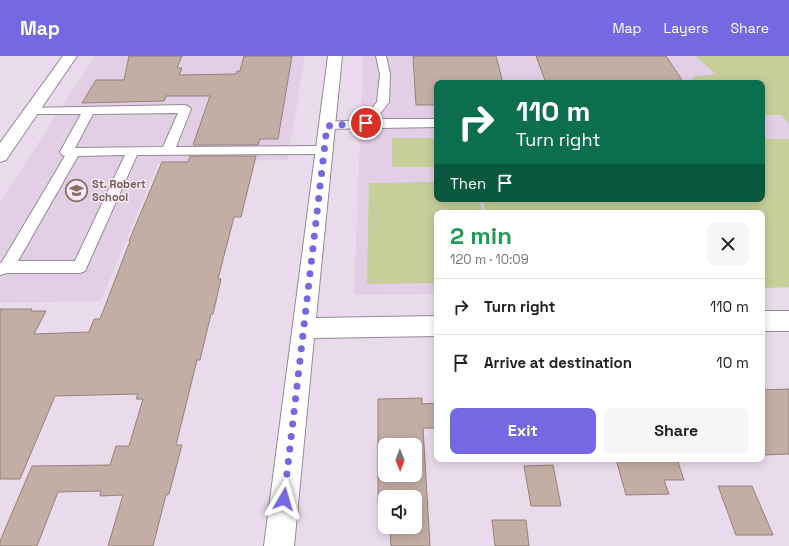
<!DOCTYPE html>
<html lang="en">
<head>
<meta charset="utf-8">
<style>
  :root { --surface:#fff; --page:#f6f6f6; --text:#222; --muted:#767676; --line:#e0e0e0; --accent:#7667e2 }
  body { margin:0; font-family:"Space Grotesk",sans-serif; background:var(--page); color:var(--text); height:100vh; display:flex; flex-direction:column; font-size:15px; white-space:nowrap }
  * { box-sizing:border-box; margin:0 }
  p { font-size:13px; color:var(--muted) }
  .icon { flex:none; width:22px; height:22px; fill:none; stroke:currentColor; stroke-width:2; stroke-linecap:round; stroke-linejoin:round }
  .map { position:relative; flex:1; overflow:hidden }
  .details { position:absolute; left:434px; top:154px; width:331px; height:252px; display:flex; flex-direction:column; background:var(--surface); border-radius:8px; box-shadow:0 2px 10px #0003 }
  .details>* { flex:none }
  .top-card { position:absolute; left:434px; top:24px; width:331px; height:122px; border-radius:8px; box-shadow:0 2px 10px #0003; background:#0b6e4f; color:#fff; overflow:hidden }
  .needle { width:26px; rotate:179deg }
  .fabs { position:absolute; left:378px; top:382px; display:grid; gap:8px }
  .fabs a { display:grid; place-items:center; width:44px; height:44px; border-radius:8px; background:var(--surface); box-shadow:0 2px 10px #0003; font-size:20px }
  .pin { position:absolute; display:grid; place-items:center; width:34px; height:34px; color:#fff; margin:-17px; border:2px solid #fff; border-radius:50%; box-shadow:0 1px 4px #0007 }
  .me { position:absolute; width:44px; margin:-22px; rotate:7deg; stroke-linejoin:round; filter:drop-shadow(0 0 3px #0008) }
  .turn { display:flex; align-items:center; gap:14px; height:84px; padding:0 16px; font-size:18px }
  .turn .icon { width:52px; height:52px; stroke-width:2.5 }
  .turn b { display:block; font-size:28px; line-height:34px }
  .then { display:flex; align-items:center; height:38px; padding:0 16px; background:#0003; gap:8px; font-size:15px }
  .round { display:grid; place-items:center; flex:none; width:42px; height:42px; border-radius:8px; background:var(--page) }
  .headline { display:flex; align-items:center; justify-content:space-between; height:68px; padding:0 16px }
  h1 { font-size:24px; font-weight:700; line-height:30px; color:#1e9e55 }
  .button { display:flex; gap:8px; margin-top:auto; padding:8px 16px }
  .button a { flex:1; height:46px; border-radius:8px; background:var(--accent); color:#fff; font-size:16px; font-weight:700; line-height:46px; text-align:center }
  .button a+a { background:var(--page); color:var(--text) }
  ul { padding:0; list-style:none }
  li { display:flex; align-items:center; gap:12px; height:56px; padding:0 16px; border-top:1px solid var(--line) }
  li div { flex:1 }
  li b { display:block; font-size:15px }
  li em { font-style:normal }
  header { display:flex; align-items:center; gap:24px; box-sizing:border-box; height:56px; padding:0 20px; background:var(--accent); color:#fff }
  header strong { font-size:19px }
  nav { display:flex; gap:22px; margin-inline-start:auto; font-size:14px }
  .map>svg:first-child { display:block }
</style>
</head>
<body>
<header>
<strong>Map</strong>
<nav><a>Map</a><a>Layers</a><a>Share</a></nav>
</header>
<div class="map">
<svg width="789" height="490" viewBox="0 0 789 490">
  <rect width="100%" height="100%" fill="#eadbec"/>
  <g fill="#e2cee5" fill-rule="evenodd">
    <polygon points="95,0 305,0 288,104 158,107 101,245 0,247 0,146"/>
    <path d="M363,0H789V232H762V157H437V238L354,239ZM437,27H762V143H437Z"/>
  </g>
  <g fill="#c6ce9a">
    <polygon points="695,0 789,0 789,68 782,59 762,59 762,27 696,27 692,21 716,18"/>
    <rect x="392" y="82" width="45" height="29"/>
    <polygon points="762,83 789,83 789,231 762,232 762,157 485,157 483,143 762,143"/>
    <polygon points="437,126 437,143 480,143 482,157 437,157 437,227 367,228 369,127"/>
  </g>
  <g fill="#c3aea5" stroke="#96827a" fill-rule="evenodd">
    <polygon points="129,0 182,0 177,12 182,12 179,19 236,18 237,15 240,15 244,0 292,0 278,83 260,83 258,89 193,89 210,40 166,40 164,45 82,47 96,24 124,24"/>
    <polygon points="413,0 496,0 503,27 437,27 437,49 416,49"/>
    <polygon points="536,0 666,0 684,27 546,27"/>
    <polygon points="190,100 256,100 241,161 234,161 218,223 221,223 213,258 211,258 200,304 197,304 176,389 182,389 169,438 166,439 153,490 108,490 123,439 100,440 101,435 58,436 37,490 0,490 0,485 32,410 110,409 116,390 129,390 143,343 136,343 138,338 55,340 20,423 0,423 0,253 32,253 31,255 46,255 34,278 89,276 94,263 100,263 130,185 129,185 162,106 188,106"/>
    <polygon points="789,333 789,398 762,399 762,334"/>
    <path d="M422,342V348L437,347V372H423L430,490H391L390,471H415V441H385V446H378V343ZM385,389H415V419H385Z"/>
    <polygon points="616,403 677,403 684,424 664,424 669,438 626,439"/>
    <polygon points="553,409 561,450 531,450 524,410"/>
    <polygon points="718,430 752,430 773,479 736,479"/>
    <polygon points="492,464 526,464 529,490 495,490"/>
  </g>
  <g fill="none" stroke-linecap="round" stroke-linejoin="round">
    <defs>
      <g id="service">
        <polygon points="376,0 386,0 390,18 389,46 376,63 437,63 437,71 323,73 321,70 323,67 327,66 363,64 377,46 380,18"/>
        <path d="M185,49L189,51L191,53L176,91L324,90L328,91L330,94L328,97L324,98L137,99L85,215L80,217H7L0,219V207L2,206L65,100L62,99L60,96L81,58H32L28,56L26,54L28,52ZM178,57L163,91L75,92L93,58ZM125,99L75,205H18L78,100Z"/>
      </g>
      <g id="minor">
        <polygon points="63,0 77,0 6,104 0,106 0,87"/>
        <polygon points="328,0 342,0 316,262 437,260 437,280 314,282 294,490 264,490"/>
        <rect x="762" y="255" width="27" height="20"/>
      </g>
    </defs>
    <use href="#service" stroke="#968999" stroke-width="2"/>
    <use href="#minor" stroke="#968999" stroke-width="2"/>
    <use href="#service" fill="#fff" fill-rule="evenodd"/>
    <use href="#minor" fill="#fff" fill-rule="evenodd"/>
  </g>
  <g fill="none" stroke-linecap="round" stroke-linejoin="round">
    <polyline stroke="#7667e2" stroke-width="7" stroke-dasharray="0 12.6" points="284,443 327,70 366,67"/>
  </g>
  <defs>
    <symbol id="school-ring" viewBox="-11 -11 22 22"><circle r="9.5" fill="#f7e9f9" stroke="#8d6e63" stroke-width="1.5"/><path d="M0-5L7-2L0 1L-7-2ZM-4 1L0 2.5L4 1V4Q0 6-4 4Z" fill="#8d6e63"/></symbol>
  </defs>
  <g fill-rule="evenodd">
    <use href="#school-ring" x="64" y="122" width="25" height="25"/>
  </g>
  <g text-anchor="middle" stroke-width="3" stroke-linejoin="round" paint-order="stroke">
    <g font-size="11" font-weight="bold" fill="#785e54" stroke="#f7e9f9" text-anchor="start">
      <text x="92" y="132">St. Robert<tspan x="92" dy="13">School</tspan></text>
    </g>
  </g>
</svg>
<div class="fabs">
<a><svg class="needle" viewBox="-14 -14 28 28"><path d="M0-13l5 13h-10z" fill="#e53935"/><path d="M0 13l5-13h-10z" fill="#767676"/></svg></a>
<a><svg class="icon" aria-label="sound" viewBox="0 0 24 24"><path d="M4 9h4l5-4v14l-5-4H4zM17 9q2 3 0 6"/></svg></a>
</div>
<div class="pin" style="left:366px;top:67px;background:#d93025"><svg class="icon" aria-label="arrive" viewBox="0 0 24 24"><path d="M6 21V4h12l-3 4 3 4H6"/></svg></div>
<svg class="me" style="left:284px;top:443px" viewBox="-20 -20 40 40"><path d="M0-17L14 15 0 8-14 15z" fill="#7667e2" stroke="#fff" stroke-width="4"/></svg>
<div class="top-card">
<div class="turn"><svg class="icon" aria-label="right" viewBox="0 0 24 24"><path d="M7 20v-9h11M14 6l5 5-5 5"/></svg><div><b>110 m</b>Turn right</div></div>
<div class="then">Then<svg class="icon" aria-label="arrive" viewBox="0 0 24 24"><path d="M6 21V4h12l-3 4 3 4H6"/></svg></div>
</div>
<section class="details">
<div class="headline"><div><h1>2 min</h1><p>120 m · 10:09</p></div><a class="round"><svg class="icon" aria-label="close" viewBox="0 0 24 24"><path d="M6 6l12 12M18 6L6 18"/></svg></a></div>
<ul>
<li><svg class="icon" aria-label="right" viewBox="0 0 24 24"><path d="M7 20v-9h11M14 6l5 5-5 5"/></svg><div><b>Turn right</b></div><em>110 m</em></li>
<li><svg class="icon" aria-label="arrive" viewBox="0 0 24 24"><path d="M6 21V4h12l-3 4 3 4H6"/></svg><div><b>Arrive at destination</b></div><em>10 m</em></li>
</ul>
<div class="button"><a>Exit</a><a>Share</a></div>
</section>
</div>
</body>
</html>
